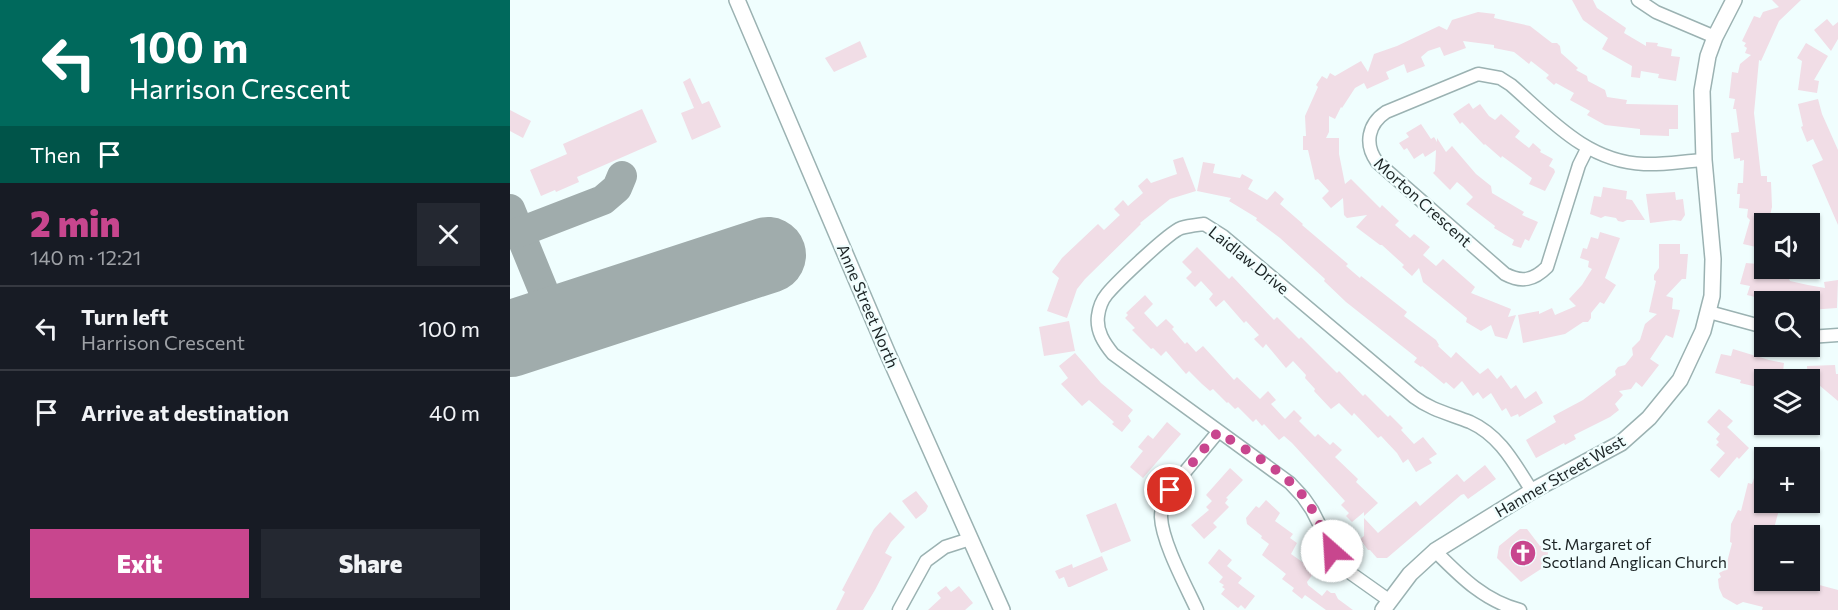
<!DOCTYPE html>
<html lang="en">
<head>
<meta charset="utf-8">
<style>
  :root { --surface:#171b24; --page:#242831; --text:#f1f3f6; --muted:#9ea1a6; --line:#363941; --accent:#c8468e }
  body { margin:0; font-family:Commissioner,sans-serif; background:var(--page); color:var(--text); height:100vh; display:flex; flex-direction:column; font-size:22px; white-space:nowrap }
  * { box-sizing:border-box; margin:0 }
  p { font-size:20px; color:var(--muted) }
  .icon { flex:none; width:33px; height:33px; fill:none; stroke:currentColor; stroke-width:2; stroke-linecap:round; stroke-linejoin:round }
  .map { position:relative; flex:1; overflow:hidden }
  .drawer { display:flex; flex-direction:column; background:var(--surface); width:510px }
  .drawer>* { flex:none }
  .banner { background:#00695c; color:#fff; overflow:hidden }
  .fabs { position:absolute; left:1244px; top:213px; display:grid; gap:12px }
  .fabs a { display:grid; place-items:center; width:66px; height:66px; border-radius:0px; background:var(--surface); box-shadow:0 2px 4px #0004; font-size:30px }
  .pin { position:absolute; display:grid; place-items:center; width:51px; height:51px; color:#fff; margin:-26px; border:3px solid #fff; border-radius:50%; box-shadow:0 2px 6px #0007 }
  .me { position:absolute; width:66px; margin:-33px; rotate:334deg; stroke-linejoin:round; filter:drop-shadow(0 0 4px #0008) }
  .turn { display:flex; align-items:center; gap:21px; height:126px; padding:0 30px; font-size:27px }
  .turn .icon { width:78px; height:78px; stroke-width:2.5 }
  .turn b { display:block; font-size:42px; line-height:51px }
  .then { display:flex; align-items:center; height:57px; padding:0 30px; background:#0003; gap:12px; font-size:22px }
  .round { display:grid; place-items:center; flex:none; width:63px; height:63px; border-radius:0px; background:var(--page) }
  .summary { display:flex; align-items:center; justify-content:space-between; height:102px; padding:0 30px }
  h1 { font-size:36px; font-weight:800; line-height:45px; color:var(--accent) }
  .cta { display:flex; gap:12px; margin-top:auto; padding:12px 30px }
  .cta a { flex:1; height:69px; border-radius:0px; background:var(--accent); color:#fff; font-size:24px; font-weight:800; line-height:69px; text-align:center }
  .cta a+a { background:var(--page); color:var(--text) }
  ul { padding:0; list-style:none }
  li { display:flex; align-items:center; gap:18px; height:84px; padding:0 30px; border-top:2px solid var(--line) }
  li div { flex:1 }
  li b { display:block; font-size:22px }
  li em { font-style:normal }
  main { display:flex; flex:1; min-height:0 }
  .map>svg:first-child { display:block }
</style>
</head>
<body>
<main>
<section class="drawer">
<div class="banner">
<div class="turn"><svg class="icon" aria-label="left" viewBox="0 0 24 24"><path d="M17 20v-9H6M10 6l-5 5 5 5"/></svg><div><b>100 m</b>Harrison Crescent</div></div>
<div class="then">Then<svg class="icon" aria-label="arrive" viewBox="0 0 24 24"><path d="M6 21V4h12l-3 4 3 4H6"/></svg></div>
</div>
<div class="summary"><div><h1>2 min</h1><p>140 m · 12:21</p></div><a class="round"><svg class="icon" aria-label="close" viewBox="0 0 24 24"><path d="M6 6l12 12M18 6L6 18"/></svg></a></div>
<ul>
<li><svg class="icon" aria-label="left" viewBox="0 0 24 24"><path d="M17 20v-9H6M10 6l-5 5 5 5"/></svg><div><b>Turn left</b><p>Harrison Crescent</p></div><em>100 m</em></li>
<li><svg class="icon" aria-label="arrive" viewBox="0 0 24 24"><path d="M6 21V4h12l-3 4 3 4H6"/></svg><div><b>Arrive at destination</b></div><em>40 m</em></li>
</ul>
<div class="cta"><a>Exit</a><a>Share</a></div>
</section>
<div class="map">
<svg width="1328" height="610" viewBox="0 0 1328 610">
  <rect width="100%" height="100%" fill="#f0fefe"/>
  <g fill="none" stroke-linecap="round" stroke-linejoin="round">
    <g stroke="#a0acac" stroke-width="30">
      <polyline points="0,209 47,324"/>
      <polyline points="10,232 93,200 107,188 112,176"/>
    </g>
    <polyline stroke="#a0acac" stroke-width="76" points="0,339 258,255"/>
  </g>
  <g fill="#f1dde6">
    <polygon points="1062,0 1083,0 1087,8 1116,28 1114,33 1136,46 1136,42 1148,43 1147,46 1162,49 1161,56 1170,57 1166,81 1148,78 1149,74 1131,71 1130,78 1121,77 1122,66 1092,49 1098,38 1073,20"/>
    <polygon points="1262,0 1291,0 1269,21 1251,61 1249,60 1244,113 1251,176 1257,176 1257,182 1261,182 1262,207 1259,220 1254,220 1254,246 1247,244 1246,247 1233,244 1240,220 1237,217 1238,209 1229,208 1230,194 1227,194 1228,183 1233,183 1234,160 1230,161 1230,158 1224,159 1221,133 1229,132 1226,109 1223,109 1225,99 1219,98 1222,72 1228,73 1230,64 1241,55 1235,53 1237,48 1234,46 1236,43 1232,41 1244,16 1250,18 1253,12 1269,7"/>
    <polygon points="968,12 985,14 984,18 1020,26 1042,43 1047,43 1050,46 1051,53 1068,68 1066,70 1077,76 1078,81 1095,90 1097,97 1117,100 1116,104 1168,105 1168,129 1159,129 1159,136 1130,135 1130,129 1095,125 1077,115 1080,111 1060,100 1064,93 1046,83 1044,85 1036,78 1039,75 1021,61 1019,64 1004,52 984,48 984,45 953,41 956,48 934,56 930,47 918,51 911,57 915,66 897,73 894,64 876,72 879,79 857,89 854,83 845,88 832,108 831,107 825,119 819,116 819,132 816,138 829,138 829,154 835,184 841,179 870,208 872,205 889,221 885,225 900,238 904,234 920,247 913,255 926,266 933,259 965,287 961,293 1001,309 998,317 1006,315 997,339 985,336 981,325 971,331 956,322 957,318 913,282 909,268 902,276 892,267 894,265 872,245 870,245 846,227 857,215 837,218 834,215 833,198 821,208 812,198 819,191 808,179 805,180 798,150 793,150 793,136 796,136 795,116 808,87 806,85 812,76 817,79 820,73 825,76 851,61 858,72 864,54 887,46 929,26 937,30 942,20"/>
    <polygon points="1317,19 1323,26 1328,22 1328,39 1321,51 1304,30"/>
    <polygon points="350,41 357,57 324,72 315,58"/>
    <polygon points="1296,43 1318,56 1304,80 1309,81 1307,93 1288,90 1292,61 1287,58"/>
    <polygon points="180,78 192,104 199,101 211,127 182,140 171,113 184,108 173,82"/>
    <polygon points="1308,99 1312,114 1328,150 1328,225 1302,165 1313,160 1303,139 1297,142 1291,127 1293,126 1288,104"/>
    <polygon points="959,103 963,109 970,104 979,116 985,120 991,114 1010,131 1005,137 1019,148 1023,143 1031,150 1030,152 1043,159 1039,166 1044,169 1045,172 1035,191 1019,184 1022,178 992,156 991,158 975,144 974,145 952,122 950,124 943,114"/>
    <polygon points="132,109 147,142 67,177 69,182 46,192 45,190 31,196 20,170 57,154 53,144"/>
    <polygon points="0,110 21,121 13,138 0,131"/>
    <polygon points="911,124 921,139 924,137 927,142 927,138 936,152 942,146 966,174 981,186 982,193 1014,212 1012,215 1028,222 1019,241 1015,239 1011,248 1002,245 1004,240 984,228 985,226 956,204 963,197 953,187 947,182 940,190 923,173 925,171 926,150 915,157 913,153 904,159 897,148 894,150 889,143 899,137 896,133"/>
    <polygon points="673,157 686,191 660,199 630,223 631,224 575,279 567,289 557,318 537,311 549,278 542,272 552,258 588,224 594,230 610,215 604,209 613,200 618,206 633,193 628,186 637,178 641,183 667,174 663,160"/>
    <polygon points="693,162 705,164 703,173 730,178 732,174 743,180 738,189 757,200 765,191 774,199 770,204 793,224 792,225 838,264 836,266 850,278 851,276 897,312 894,316 926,340 929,345 928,346 941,358 946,352 970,374 978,368 987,379 991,375 1001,389 1006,385 1015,399 1026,391 1033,403 1009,417 1008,414 1001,417 996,408 992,411 981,393 973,399 968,392 963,396 952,381 944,389 936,382 934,384 912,366 911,367 904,362 907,358 836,302 814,281 815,279 770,238 746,220 747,218 719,201 721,198 687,191"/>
    <polygon points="1093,187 1117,191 1116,199 1122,200 1135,220 1117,220 1113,222 1108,221 1106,218 1095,216 1091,218 1080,214 1084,196 1091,197"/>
    <polygon points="1165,192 1166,200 1173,199 1175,215 1171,221 1164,220 1140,223 1136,194"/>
    <polygon points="1090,232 1110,238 1095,278 1106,285 1094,304 1090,302 1081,313 1081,318 1078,322 1073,322 1055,334 1013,343 1008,315 1029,311 1029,314 1042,308 1045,315 1066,306 1059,299 1072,285 1082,269 1078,267 1079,261 1070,258 1073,248 1077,249 1081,237 1088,239"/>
    <polygon points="1149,244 1170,244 1170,254 1178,254 1176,279 1172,279 1156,296 1163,298 1162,309 1170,310 1163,338 1156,335 1140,359 1149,365 1132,387 1126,382 1121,389 1109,391 1113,395 1105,404 1109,410 1100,417 1064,435 1066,439 1055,445 1054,443 1026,458 1016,440 1046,422 1043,416 1073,400 1106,375 1105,371 1108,367 1115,365 1123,355 1122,348 1130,340 1135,324 1147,314 1139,312 1146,281 1144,280 1144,275 1149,268"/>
    <polygon points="687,247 719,279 722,276 764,320 767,317 789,339 791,337 827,373 829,371 853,396 855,394 878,417 880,415 893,428 891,430 904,444 913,437 927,454 919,459 922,463 906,472 898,459 893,463 887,453 871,436 868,438 844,413 842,416 829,403 821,409 804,391 805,389 795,378 796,375 783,361 776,368 756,344 753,348 744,339 749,335 736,321 734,323 714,300 706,307 699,299 703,294 691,281 685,287 676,278 682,272 672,262"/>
    <polygon points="1236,263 1248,264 1252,270 1263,273 1268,270 1276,272 1280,281 1298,285 1315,288 1314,282 1328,280 1327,308 1299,310 1299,302 1282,302 1283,297 1267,293 1265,302 1237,295 1240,286 1230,284"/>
    <polygon points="635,295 643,304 634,313 647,327 656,319 664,327 662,329 675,344 677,342 686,352 693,346 724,380 727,377 750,399 758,391 766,400 761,404 775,419 784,410 792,418 789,421 805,437 808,434 820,445 823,442 832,450 825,457 848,479 846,482 868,503 854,516 854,512 842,522 836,516 839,513 831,505 835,501 782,443 774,436 769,440 754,424 752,426 746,419 743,422 728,407 725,409 718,402 717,403 703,389 700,391 692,384 679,371 676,374 656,351 651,356 643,348 641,349 622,330 625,328 615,318 618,315 616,313"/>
    <polygon points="559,321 565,351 534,356 529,327"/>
    <polygon points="1223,349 1259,360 1274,363 1272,380 1254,380 1252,388 1230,383 1231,380 1205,373 1211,354 1221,356"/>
    <polygon points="565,353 591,383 623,410 618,416 621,421 612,432 602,424 604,422 579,400 572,406 551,384 558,378 549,366"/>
    <polygon points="1325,365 1326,374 1328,374 1328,401 1309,385 1309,396 1299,396 1297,366"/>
    <polygon points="1209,409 1223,421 1217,427 1239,448 1229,459 1227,457 1209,478 1200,470 1215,453 1206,445 1209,442 1206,439 1210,434 1197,422"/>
    <polygon points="657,422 671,434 633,478 620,467 633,451 628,447 638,435 643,439"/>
    <polygon points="975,465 986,479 958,499 954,494 951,495 877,558 867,558 860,550 858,550 850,539 854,536 854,518 868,533 906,501 910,506 947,474 954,482"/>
    <polygon points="720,468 733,480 716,498 718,499 715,503 719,507 703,523 707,527 694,539 681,525 699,510 696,507 702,501 696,495"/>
    <polygon points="1244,478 1254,480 1254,502 1271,502 1262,536 1254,536 1254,580 1291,580 1328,590 1328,610 1252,610 1253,607 1233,602 1227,605 1213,597 1209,588 1208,579 1211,577 1209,573 1215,570 1222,543 1220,542 1221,524 1228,510 1231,511 1238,483 1242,484"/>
    <polygon points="406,491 418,506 416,511 406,519 392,501"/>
    <polygon points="756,500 770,513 765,521 783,534 780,538 787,543 781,554 798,566 796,569 803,574 797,582 798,585 812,596 817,590 821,593 825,593 828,599 843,610 816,610 795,595 792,599 782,591 784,588 772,579 776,574 752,555 759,544 751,538 752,536 737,524 736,518 746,506 749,508"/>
    <polygon points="606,503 621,541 591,553 576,515"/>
    <polygon points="380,512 395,527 381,542 375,553 382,557 365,590 353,610 326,610 335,592 332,590 364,529"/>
    <polygon points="1010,529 1017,529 1030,546 1039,547 1035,570 1031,569 1011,582 987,558 989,546"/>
    <polygon points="709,549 722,560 717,566 732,578 728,583 745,596 735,609 731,605 728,608 711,594 715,589 712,587 714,585 709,582 713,577 698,563"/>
    <polygon points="592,556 598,570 560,587 558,587 554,577 549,579 545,571 562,564 563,568"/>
    <polygon points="436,586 441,592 449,586 463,603 455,610 418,610 431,598 427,593"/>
  </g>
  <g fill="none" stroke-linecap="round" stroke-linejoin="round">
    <defs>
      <g id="minor">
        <polyline points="1128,0 1146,12 1205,37"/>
        <path d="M1077,149L1069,165L1037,267C1024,280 1012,283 995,274L867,162C854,144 858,124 876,112L968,74L990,78L1001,85C1040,119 1077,162 1134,164C1154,165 1174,161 1194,160"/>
        <polyline points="1199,312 1254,327"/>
        <polyline points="1299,337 1328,335"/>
        <path d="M925,551C950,576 974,601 1010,610"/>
        <path d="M880,601L839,572L828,561L802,510L793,497L780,483L603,354C594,343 586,331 588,316C589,308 592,300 597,294C607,282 658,233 671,228C678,226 687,225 694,224L713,236L904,397C921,410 940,414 960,422C991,436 1005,465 1022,491"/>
        <polyline points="389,610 416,561 435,547 460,539"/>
        <path d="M687,610C676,586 652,542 651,517C651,507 655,498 660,490L708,432"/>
      </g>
      <g id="tertiary">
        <polyline points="227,0 377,352 492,610"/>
        <polyline points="873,610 900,574 925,551 1022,491 1111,443 1139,418 1170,380 1193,331 1202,296 1203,259 1194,160 1192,91 1198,56 1205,37 1224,0"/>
      </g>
    </defs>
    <use href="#minor" stroke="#9bb2b2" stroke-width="15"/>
    <use href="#tertiary" stroke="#9bb2b2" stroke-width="18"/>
    <use href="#minor" stroke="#fff" stroke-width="12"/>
    <use href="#tertiary" stroke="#fff" stroke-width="15"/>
  </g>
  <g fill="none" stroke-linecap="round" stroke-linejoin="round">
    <path stroke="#c8468e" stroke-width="10" stroke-dasharray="0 18" d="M660,490L708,432C737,451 772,469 794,497C806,513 813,533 822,551"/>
  </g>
  <defs>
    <symbol id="church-disc" viewBox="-11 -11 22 22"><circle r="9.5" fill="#c8468e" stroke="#f0fefe"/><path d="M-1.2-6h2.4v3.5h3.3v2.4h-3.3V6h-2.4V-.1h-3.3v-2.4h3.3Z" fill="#fff"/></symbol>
  </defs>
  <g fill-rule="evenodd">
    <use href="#church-disc" x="998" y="538" width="30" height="30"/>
  </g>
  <g text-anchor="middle" stroke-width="4.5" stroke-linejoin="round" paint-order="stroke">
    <g font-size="16" fill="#1b2324" stroke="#f0fefe">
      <text transform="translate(913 202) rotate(42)" y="6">Morton Crescent</text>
      <text transform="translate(739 260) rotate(39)" y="6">Laidlaw Drive</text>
      <text transform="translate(358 306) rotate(67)" y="6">Anne Street North</text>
      <text transform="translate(1050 476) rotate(-30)" y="6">Hanmer Street West</text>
    </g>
    <g font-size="16" fill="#1b2324" stroke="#f0fefe" text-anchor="start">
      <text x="1032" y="550">St. Margaret of<tspan x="1032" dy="18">Scotland Anglican Church</tspan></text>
    </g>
  </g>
</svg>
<div class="fabs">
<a><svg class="icon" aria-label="sound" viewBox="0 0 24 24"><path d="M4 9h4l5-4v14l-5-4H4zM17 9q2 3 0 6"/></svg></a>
<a><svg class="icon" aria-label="search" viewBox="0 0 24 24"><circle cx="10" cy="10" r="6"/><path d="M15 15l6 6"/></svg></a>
<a><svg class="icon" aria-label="layers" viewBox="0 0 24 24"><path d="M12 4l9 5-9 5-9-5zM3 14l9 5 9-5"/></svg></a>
<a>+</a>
<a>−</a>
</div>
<div class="pin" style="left:660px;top:490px;background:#d93025"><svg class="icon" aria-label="arrive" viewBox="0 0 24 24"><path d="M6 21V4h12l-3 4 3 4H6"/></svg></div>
<svg class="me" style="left:822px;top:551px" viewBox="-20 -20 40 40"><circle r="19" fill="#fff"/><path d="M0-13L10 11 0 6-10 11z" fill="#c8468e"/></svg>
</div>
</main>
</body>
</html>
